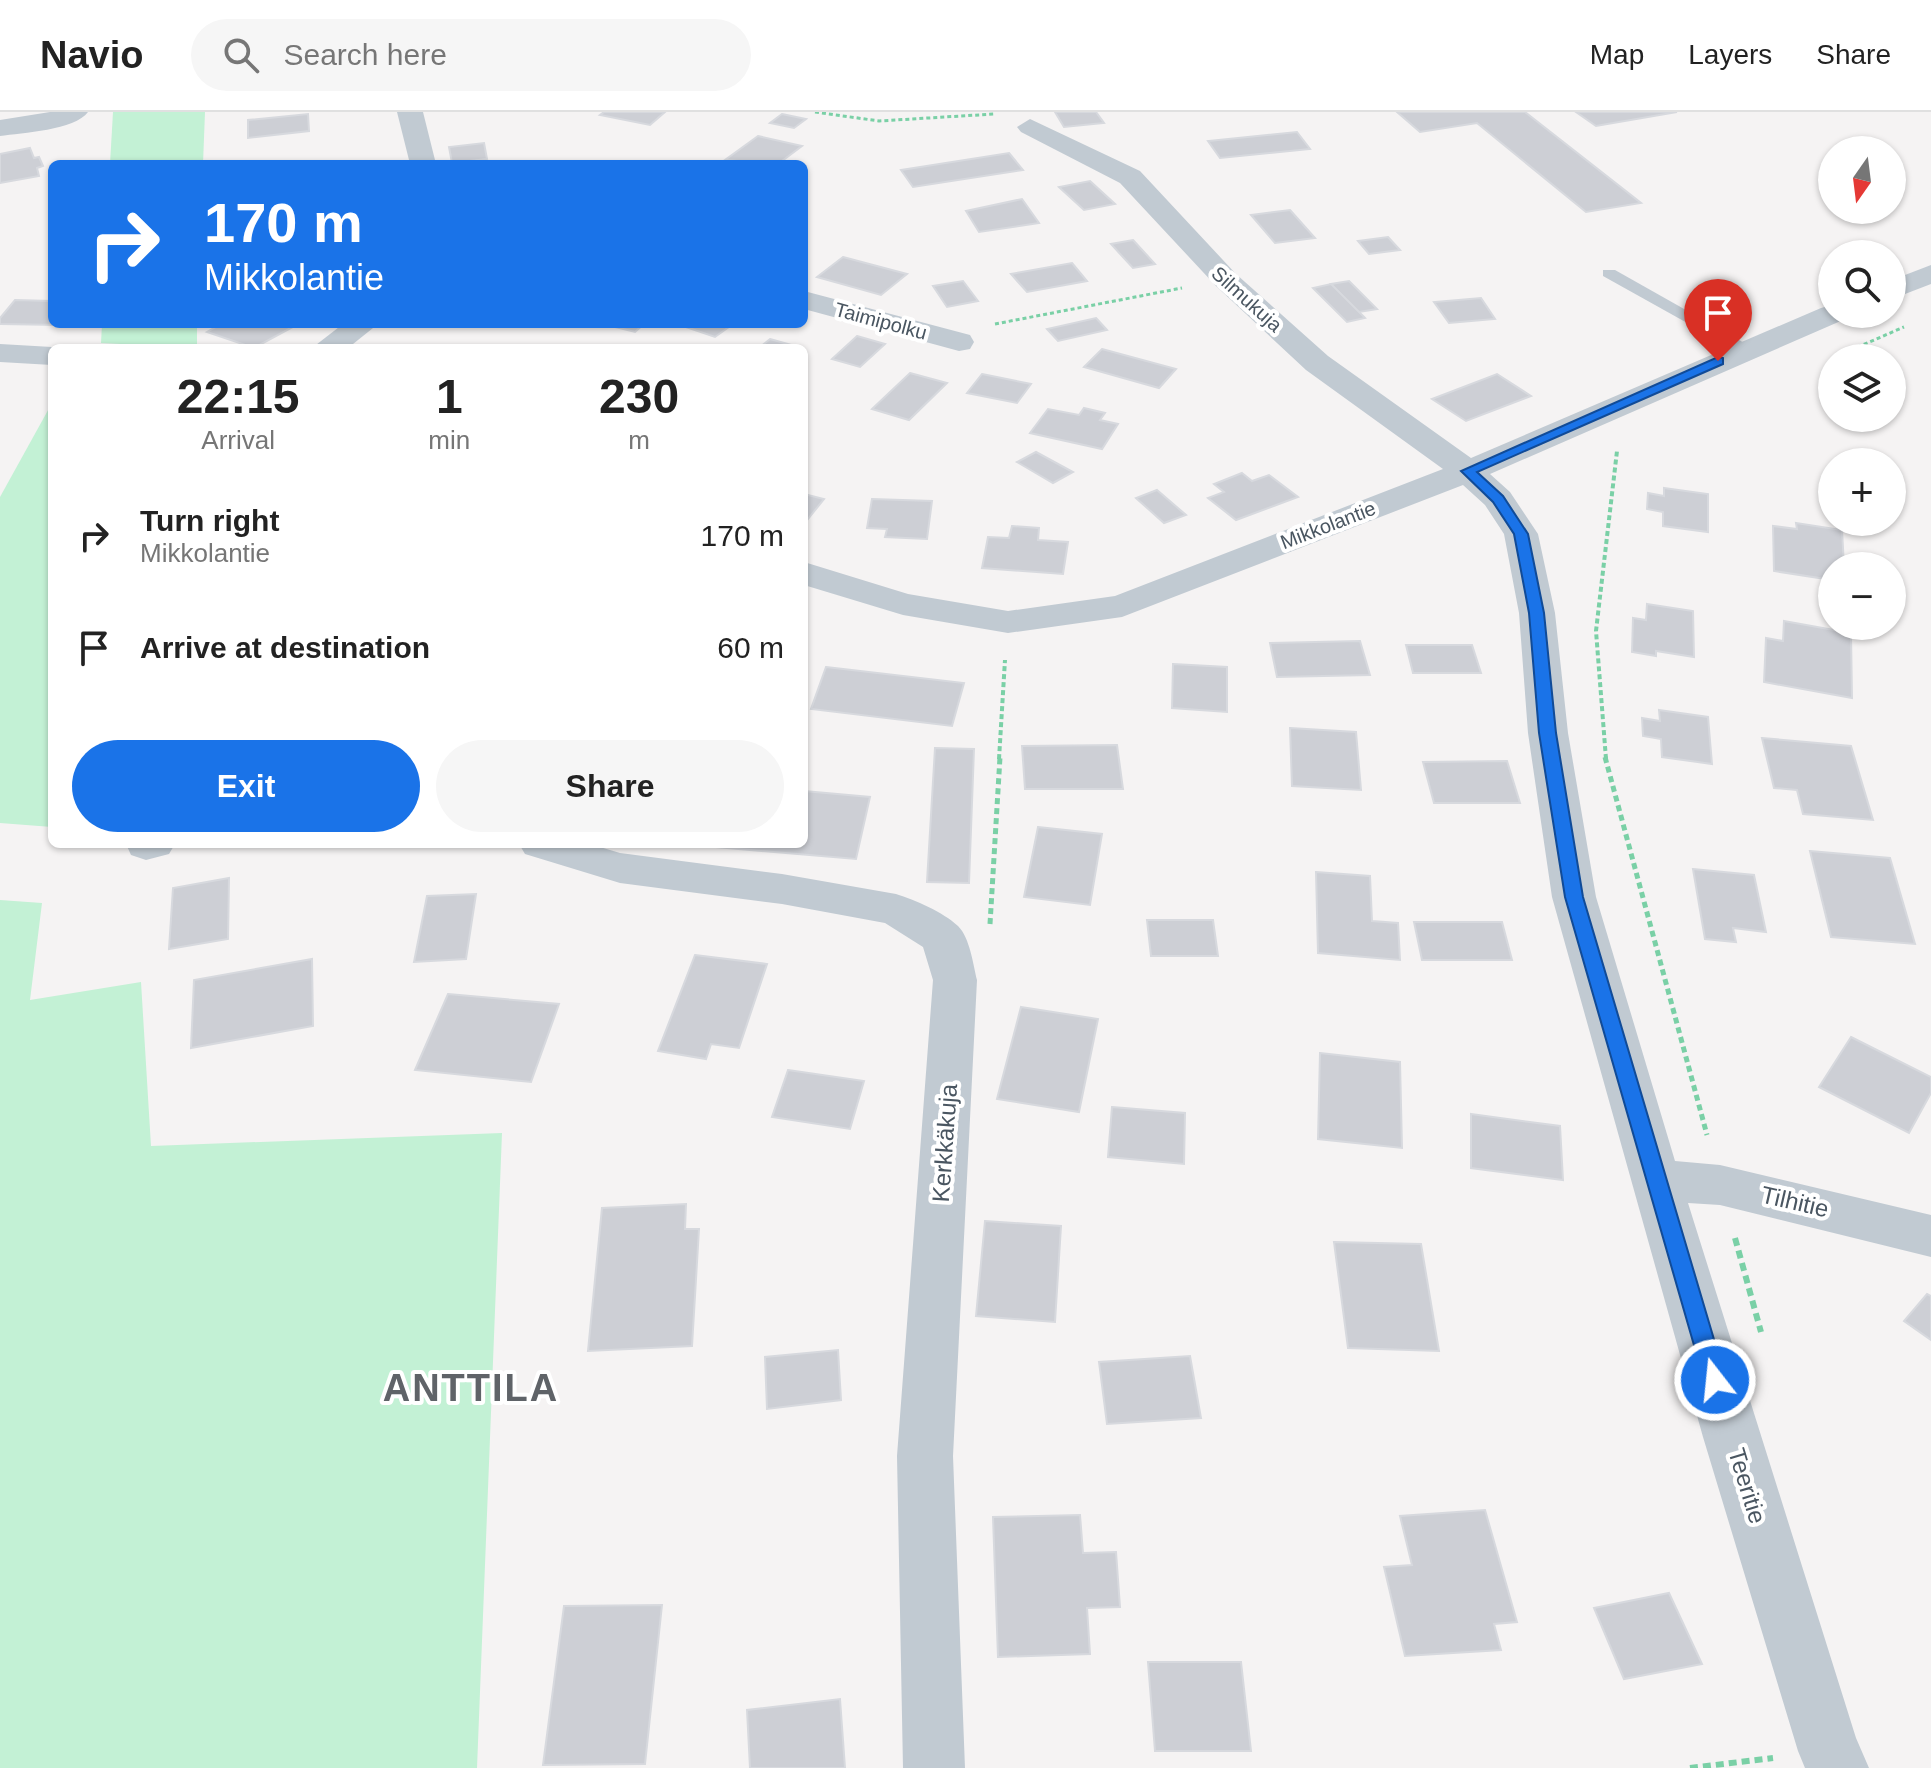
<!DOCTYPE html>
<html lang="en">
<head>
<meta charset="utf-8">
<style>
  :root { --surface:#fff; --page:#f6f6f6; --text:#222; --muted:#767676; --line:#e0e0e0; --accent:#1a73e8 }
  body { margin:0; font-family:Arial,sans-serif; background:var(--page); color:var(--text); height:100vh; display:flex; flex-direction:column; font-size:30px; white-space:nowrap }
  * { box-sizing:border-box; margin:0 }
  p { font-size:26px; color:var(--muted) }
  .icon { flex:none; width:44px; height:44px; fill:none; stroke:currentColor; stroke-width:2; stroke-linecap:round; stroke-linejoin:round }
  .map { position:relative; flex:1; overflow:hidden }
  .sheet { position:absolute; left:48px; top:232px; width:760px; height:504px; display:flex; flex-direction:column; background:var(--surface); border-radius:12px; box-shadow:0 2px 6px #0004 }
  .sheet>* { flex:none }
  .guide { position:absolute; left:48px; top:48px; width:760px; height:168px; border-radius:12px; box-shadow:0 2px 6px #0004; background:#1a73e8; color:#fff; overflow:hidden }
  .needle { width:52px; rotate:194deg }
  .fabs { position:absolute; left:1818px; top:24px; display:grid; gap:16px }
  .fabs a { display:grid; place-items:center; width:88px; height:88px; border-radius:50%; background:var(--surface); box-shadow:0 2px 6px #0004; font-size:40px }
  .pin { position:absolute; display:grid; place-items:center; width:68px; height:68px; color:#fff; margin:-82px -34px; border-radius:50% 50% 50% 0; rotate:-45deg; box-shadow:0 0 8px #0007 }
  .pin .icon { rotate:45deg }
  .me { position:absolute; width:88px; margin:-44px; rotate:344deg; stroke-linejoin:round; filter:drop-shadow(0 0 6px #0008) }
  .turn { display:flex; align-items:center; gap:28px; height:168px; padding:0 24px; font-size:36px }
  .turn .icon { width:104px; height:104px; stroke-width:2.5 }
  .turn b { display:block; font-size:56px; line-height:68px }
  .eta { display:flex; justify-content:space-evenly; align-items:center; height:136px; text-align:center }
  .eta b { font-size:48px; font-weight:700; line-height:56px }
  .primary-button { display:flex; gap:16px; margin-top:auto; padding:16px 24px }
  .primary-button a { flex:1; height:92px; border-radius:48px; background:var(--accent); color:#fff; font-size:32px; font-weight:700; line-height:92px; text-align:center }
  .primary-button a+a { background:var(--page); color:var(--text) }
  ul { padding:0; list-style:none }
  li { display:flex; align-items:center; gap:24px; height:112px; padding:0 24px }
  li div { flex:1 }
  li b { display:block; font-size:30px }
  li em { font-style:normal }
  header { display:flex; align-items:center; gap:48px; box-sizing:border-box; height:112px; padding:0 40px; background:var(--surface); border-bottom:2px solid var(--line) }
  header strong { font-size:38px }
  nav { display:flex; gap:44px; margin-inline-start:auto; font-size:28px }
  .search { width:560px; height:72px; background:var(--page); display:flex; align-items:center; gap:20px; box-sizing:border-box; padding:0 28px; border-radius:44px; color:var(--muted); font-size:30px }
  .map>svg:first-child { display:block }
</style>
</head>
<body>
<header>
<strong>Navio</strong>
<div class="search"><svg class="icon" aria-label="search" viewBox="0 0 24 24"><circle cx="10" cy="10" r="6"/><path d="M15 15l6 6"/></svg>Search here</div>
<nav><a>Map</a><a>Layers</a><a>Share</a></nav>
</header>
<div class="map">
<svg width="1931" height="1656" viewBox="0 0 1931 1656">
  <rect width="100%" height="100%" fill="#f5f3f3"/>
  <g fill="#c3f1d5">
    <polygon points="113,0 205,0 203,52 110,52"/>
    <polygon points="102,212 197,212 197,236 101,231"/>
    <polygon points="52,291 52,715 0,711 0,385"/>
    <polygon points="0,788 42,791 30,888 141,870 151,1034 502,1021 477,1656 0,1656"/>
  </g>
  <g fill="#cdcfd5" stroke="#d7d9de" stroke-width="2">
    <polygon points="604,0 665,0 650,13 600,3"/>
    <polygon points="1055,0 1096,0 1104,11 1064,15"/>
    <polygon points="1397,0 1525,0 1641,91 1586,100 1477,11 1420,20"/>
    <polygon points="1576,0 1677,0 1596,14"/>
    <polygon points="308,2 309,19 248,26 248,8"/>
    <polygon points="782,2 806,7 794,16 770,11"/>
    <polygon points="1297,20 1310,37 1220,46 1208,29"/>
    <polygon points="758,24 802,34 778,52 725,48"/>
    <polygon points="484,31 487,47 452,51 449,35"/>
    <polygon points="30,36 34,46 39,45 43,54 37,56 39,64 0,71 0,42"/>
    <polygon points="1009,41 1023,58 913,75 901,58"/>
    <polygon points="1090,69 1115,92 1084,98 1059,75"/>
    <polygon points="1022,87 1039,111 979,120 966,99"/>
    <polygon points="1290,98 1315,126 1275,131 1251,103"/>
    <polygon points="1388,125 1400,138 1369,142 1358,129"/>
    <polygon points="1133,128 1155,152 1133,156 1111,132"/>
    <polygon points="843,145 907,162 881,183 817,165"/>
    <polygon points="1072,151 1087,169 1027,180 1011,162"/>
    <polygon points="963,169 978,189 947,195 933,174"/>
    <polygon points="1349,169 1377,197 1359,200 1331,172"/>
    <polygon points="1331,172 1365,206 1347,210 1313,176"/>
    <polygon points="1481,186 1495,207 1449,211 1434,190"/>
    <polygon points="15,188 52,189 52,212 61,212 60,213 0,212 0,206"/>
    <polygon points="1096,206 1107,218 1058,229 1047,217"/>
    <polygon points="221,212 279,212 291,216 254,236 207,220"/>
    <polygon points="603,212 644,212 635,220"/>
    <polygon points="687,212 733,212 715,225 683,214"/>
    <polygon points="857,224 885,232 860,255 832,247"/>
    <polygon points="770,227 802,236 759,236"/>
    <polygon points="1102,237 1176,257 1159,276 1084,255"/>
    <polygon points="910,261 947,271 909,308 872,297"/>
    <polygon points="982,262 1031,272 1017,291 967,281"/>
    <polygon points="1497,262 1531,284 1466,309 1432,287"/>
    <polygon points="1084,296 1105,301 1100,308 1118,312 1102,337 1030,321 1048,297 1079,303"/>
    <polygon points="1036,340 1073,360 1053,371 1017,350"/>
    <polygon points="1242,361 1252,369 1269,363 1298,385 1236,408 1208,386 1224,380 1214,372"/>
    <polygon points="1664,376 1708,382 1708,420 1663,414 1663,400 1647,397 1648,381 1664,384"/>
    <polygon points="1157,378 1186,403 1164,411 1136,386"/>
    <polygon points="804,382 824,387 804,412"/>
    <polygon points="872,387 932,389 927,427 885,425 887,417 867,416"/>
    <polygon points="1796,411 1842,418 1844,454 1832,454 1832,468 1774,459 1773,414 1797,417"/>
    <polygon points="1012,414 1039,416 1038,428 1068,430 1063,462 982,456 988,425 1009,426"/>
    <polygon points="1647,492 1693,499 1694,545 1656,539 1656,544 1632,540 1633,506 1646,508"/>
    <polygon points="1784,509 1851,521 1852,586 1764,570 1766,526 1783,529"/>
    <polygon points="1360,529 1370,563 1277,565 1270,531"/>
    <polygon points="1406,533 1472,533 1481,561 1413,561"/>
    <polygon points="1173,552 1227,555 1227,600 1172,596"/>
    <polygon points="826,555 964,571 952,614 811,597"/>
    <polygon points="1659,598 1708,605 1712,652 1662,645 1661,627 1643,624 1642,606 1660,609"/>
    <polygon points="1290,616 1356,620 1361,678 1292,674"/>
    <polygon points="1762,626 1851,634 1873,708 1803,702 1797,678 1774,676"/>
    <polygon points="1117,633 1123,677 1025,677 1022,634"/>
    <polygon points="935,636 974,637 969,771 927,770"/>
    <polygon points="1507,649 1520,691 1434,691 1423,650"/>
    <polygon points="804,679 870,685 856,747 704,734 804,732"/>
    <polygon points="1038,715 1102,722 1090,793 1024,785"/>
    <polygon points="1810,739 1890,746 1915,832 1831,825"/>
    <polygon points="1693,757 1754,763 1766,820 1733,816 1736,830 1705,827"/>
    <polygon points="1316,760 1370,764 1372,809 1398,811 1400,848 1318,841"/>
    <polygon points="229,766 228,827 169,837 173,776"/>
    <polygon points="476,782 466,847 414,850 427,784"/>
    <polygon points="1147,808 1213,808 1218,844 1151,844"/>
    <polygon points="1414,810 1502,810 1512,848 1422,848"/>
    <polygon points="695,843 767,852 739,936 711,932 706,947 658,939"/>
    <polygon points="312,847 313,914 191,936 194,868"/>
    <polygon points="448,882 559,892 531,970 415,958"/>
    <polygon points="1021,895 1098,907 1079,1000 997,987"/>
    <polygon points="1851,925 1931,965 1931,981 1909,1021 1819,975"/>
    <polygon points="1320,941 1400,950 1402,1036 1318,1027"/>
    <polygon points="788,958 864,969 850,1017 772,1005"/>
    <polygon points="1112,995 1185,1001 1184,1052 1108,1045"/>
    <polygon points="1471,1002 1560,1014 1563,1068 1471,1056"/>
    <polygon points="686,1092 685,1117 699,1117 692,1234 588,1239 602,1096"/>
    <polygon points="985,1109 1061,1114 1055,1210 976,1204"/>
    <polygon points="1334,1130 1421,1132 1439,1239 1348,1236"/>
    <polygon points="1927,1182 1931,1184 1931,1228 1904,1209"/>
    <polygon points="838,1238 841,1288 767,1297 765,1245"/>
    <polygon points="1190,1244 1201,1306 1107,1312 1099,1250"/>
    <polygon points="1485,1398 1517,1510 1494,1512 1501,1538 1405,1544 1384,1455 1412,1453 1400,1404"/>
    <polygon points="1080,1403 1083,1441 1116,1440 1120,1495 1087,1496 1090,1542 998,1545 993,1405"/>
    <polygon points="1669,1481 1702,1552 1624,1567 1594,1496"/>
    <polygon points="662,1493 645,1652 543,1653 564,1494"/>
    <polygon points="1148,1550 1241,1550 1251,1639 1155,1639"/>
    <polygon points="840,1587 845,1656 750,1656 747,1598"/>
  </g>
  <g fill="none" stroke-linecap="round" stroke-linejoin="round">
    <g stroke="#7ad0a6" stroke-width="3" stroke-dasharray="4 3" stroke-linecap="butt">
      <polyline points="815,0 879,9 994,2"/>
      <polyline points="995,212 1182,176"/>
      <polyline points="1851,238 1904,215"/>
    </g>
    <g stroke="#7ad0a6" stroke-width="4" stroke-dasharray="5 3" stroke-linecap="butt">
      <polyline points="999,647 1005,548"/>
      <polyline points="1606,647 1596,519 1617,339"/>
    </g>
    <g stroke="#7ad0a6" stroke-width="5" stroke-dasharray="6 4" stroke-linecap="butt">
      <polyline points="1605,645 1707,1023"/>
      <polyline points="990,812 1000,645"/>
    </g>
    <g stroke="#7ad0a6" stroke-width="6" stroke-dasharray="8 5" stroke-linecap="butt">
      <polyline points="1735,1126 1761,1220"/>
      <polyline points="1690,1656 1773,1646"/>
    </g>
    <polygon fill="#c1cad2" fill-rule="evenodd" points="1603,158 1615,158 1755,237 1753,241 1741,241 1603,164"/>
    <g fill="#c1cad2" fill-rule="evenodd">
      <path d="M50,0H88C75,18 22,21 0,24V8Z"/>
      <polygon points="397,0 423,0 436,52 410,52"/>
      <polygon points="1030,7 1140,59 1236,162 1328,244 1471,346 1821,196 1832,193 1832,202 1847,202 1843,208 1490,362 1510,380 1538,422 1555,501 1568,621 1596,785 1675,1049 1720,1053 1931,1103 1931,1145 1720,1093 1688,1091 1856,1626 1869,1656 1805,1656 1798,1639 1703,1325 1552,785 1528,621 1519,501 1504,422 1485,393 1463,373 1122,505 1008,521 903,503 804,473 804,450 908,482 1008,499 1115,484 1443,357 1306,258 1216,174 1120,71 1021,20 1017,15"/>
      <polygon points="1931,153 1931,172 1892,187 1892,168"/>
      <polygon points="804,179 970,223 974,230 970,237 959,239 804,197"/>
      <polygon points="343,212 378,212 348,236 312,236"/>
      <polygon points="0,232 52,235 57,236 52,236 52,253 0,250"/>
      <polygon points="126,732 175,732 169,742 146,748 131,743"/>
      <path d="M519,732H590L620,741L782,762L896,782C915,788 943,800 958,814C970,826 973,852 977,868L953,1344L965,1656H903L897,1344L933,868L923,835L885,811L782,792L620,771L525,742Z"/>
    </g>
  </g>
  <polygon fill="#1a73e8" stroke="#114b97" stroke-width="2" points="1718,245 1723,246 1723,252 1477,360 1503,384 1528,422 1544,501 1556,621 1583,785 1726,1268 1723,1275 1715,1278 1707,1275 1704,1268 1565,785 1539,621 1529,501 1514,422 1493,390 1461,359"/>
  <g text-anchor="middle" stroke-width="8" stroke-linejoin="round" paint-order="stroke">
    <g font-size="20" fill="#4a5661" stroke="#fff">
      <text transform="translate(1247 187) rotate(42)" y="7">Silmukuja</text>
      <text transform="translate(881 209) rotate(15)" y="7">Taimipolku</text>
      <text transform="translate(1328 413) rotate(-21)" y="7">Mikkolantie</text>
    </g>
    <g font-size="24" fill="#4a5661" stroke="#fff">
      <text transform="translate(945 1031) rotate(-86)" y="8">Kerkkäkuja</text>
      <text transform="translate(1795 1090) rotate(13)" y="8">Tilhitie</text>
      <text transform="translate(1747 1374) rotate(73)" y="8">Teeritie</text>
    </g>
    <g font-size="38" font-weight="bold" letter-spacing="2" fill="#5f6368" stroke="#fff">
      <text x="471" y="1289">ANTTILA</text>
    </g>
  </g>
</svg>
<div class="fabs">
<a><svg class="needle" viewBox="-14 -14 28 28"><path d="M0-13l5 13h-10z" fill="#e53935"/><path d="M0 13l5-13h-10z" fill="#767676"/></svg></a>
<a><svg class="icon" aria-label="search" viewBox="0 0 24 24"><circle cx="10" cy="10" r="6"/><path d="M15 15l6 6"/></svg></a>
<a><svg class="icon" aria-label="layers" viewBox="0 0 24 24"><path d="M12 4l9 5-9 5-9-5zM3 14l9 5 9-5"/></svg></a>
<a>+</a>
<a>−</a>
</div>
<div class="pin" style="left:1718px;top:249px;background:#d93025"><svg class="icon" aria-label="arrive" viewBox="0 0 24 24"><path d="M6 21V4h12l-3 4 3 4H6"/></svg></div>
<svg class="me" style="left:1715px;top:1268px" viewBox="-20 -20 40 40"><circle r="17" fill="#1a73e8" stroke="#fff" stroke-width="3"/><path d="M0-11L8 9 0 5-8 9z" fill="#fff"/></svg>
<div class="guide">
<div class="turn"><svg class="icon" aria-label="right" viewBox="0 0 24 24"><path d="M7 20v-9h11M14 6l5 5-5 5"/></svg><div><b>170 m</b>Mikkolantie</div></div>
</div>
<section class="sheet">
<div class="eta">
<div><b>22:15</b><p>Arrival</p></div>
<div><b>1</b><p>min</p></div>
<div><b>230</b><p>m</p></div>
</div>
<ul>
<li><svg class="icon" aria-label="right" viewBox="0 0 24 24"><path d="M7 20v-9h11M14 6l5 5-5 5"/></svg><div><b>Turn right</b><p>Mikkolantie</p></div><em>170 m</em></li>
<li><svg class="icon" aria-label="arrive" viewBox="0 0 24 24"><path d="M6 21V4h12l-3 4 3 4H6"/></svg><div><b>Arrive at destination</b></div><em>60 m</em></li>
</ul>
<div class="primary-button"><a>Exit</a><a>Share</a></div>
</section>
</div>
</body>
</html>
